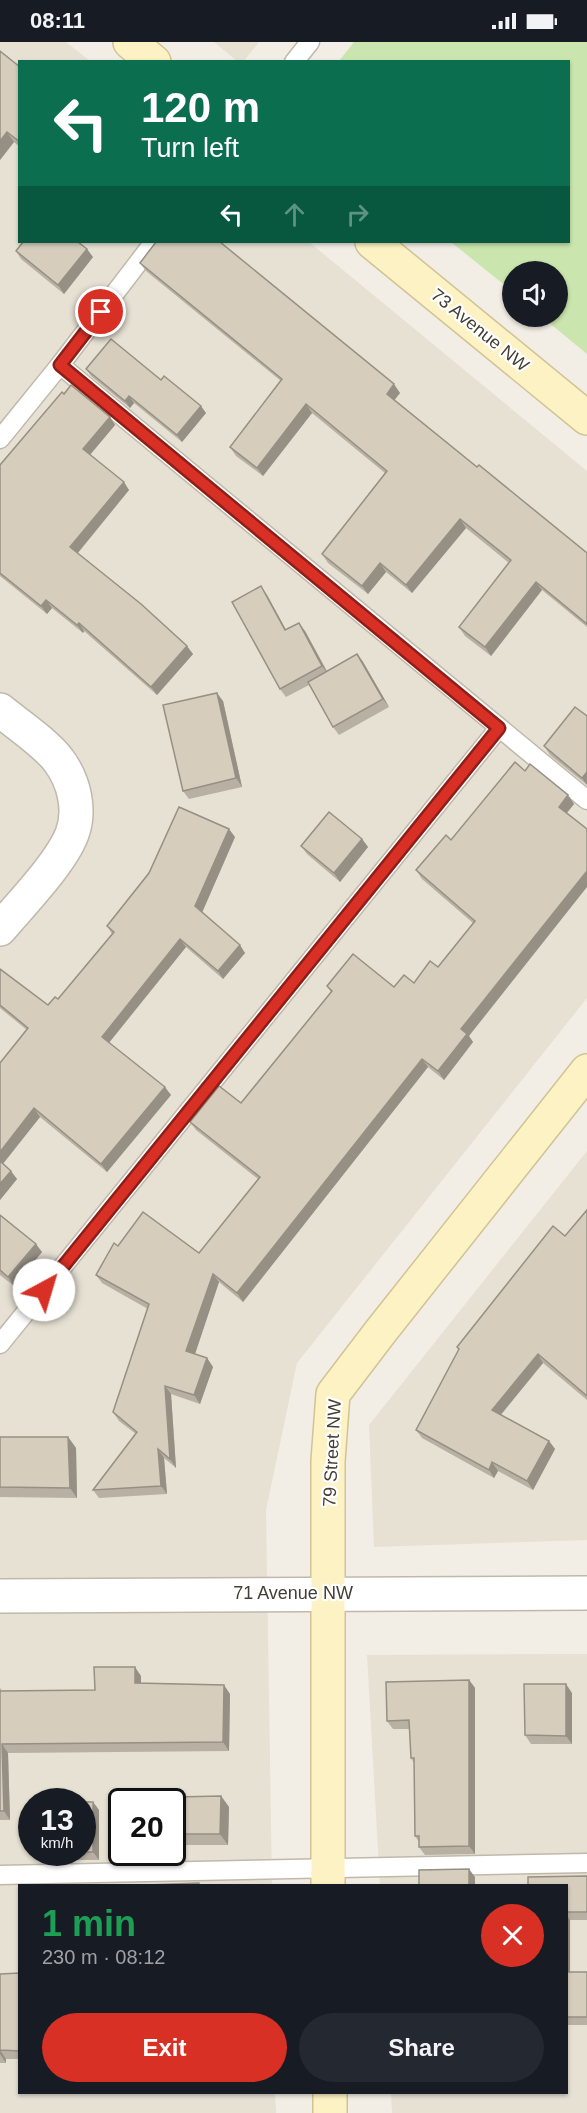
<!DOCTYPE html>
<html lang="en">
<head>
<meta charset="utf-8">
<style>
  :root { --surface:#171b24; --page:#242831; --text:#f1f3f6; --muted:#9ea1a6; --accent:#d93025 }
  body { margin:0; font-family:Arial,sans-serif; background:var(--page); color:var(--text); height:100vh; display:flex; flex-direction:column; font-size:22px; white-space:nowrap }
  * { box-sizing:border-box; margin:0 }
  p { font-size:20px; color:var(--muted) }
  .icon { flex:none; width:33px; height:33px; fill:none; stroke:currentColor; stroke-width:2; stroke-linecap:round; stroke-linejoin:round }
  .map { position:relative; flex:1; overflow:hidden }
  .panel { position:absolute; left:18px; top:1842px; width:550px; height:210px; display:flex; flex-direction:column; background:var(--surface); border-radius:0px; box-shadow:0 2px 4px #0004 }
  .panel>* { flex:none }
  .top-card { position:absolute; left:18px; top:18px; width:552px; height:183px; border-radius:0px; box-shadow:0 2px 4px #0004; background:#0b6e4f; color:#fff; overflow:hidden }
  .controls { position:absolute; left:502px; top:219px; display:grid; gap:12px }
  .controls a { display:grid; place-items:center; width:66px; height:66px; border-radius:50%; background:var(--surface); box-shadow:0 2px 4px #0004; font-size:30px }
  .speed { position:absolute; left:18px; top:1746px; display:flex; gap:12px; font-size:30px; font-weight:700; text-align:center }
  .speed>* { display:grid; place-content:center; width:78px; height:78px; border-radius:50%; background:var(--surface); box-shadow:0 2px 4px #0004; line-height:1 }
  .speed small { font-size:15px; font-weight:400 }
  .speed .limit { border:3px solid #111; border-radius:9px; background:#fff; color:#111 }
  .pin { position:absolute; display:grid; place-items:center; width:51px; height:51px; color:#fff; margin:-26px; border:3px solid #fff; border-radius:50%; box-shadow:0 2px 6px #0007 }
  .me { position:absolute; width:66px; margin:-33px; rotate:39deg; stroke-linejoin:round; filter:drop-shadow(0 0 4px #0008) }
  .turn { display:flex; align-items:center; gap:21px; height:126px; padding:0 24px; font-size:27px }
  .turn .icon { width:78px; height:78px; stroke-width:2.5 }
  .turn b { display:block; font-size:42px; line-height:51px }
  .lanes { display:flex; align-items:center; height:57px; padding:0 24px; background:#0003; justify-content:center; gap:30px; direction:ltr }
  .lanes .off { opacity:.35 }
  .round { display:grid; place-items:center; flex:none; width:63px; height:63px; border-radius:32px; background:var(--page) }
  .headline { display:flex; align-items:center; justify-content:space-between; height:102px; padding:0 24px }
  h1 { font-size:36px; font-weight:800; line-height:45px; color:#1e9e55 }
  .primary-button { display:flex; gap:12px; margin-top:auto; padding:12px 24px }
  .primary-button a { flex:1; height:69px; border-radius:36px; background:var(--accent); color:#fff; font-size:24px; font-weight:800; line-height:69px; text-align:center }
  .primary-button a+a { background:var(--page); color:var(--text) }
  .status { display:flex; justify-content:space-between; align-items:center; height:42px; padding:0 30px; background:var(--surface); direction:ltr }
  .status svg { height:16px; fill:currentColor }
  .map>svg:first-child { display:block }
</style>
</head>
<body>
<div class="status"><b>08:11</b><svg viewBox="0 0 49 12"><path d="M0 12V9h3v3zM5 12V6h3v6zM10 12V3h3v9zM15 12V0h3v12zM26 1h20v11H26zM47 4h2v5h-2z"/></svg></div>
<div class="map">
<svg width="587" height="2071" viewBox="0 0 587 2071">
  <rect width="100%" height="100%" fill="#f2eee5"/>
  <g fill="#e6e1d3" fill-rule="evenodd">
    <path d="M0,0H66L90,19L20,20V200H309L587,429V956L297,1321L266,1468L272,1843L20,1844V2050L275,2051L276,2071H0ZM32,1760H82V1810H32ZM122,1760H172V1810H122Z"/>
    <polygon points="214,0 259,0 244,19 238,20"/>
    <polygon points="587,1109 587,1498 374,1505 369,1383"/>
    <polygon points="587,1612 587,2071 392,2071 391,2051 567,2050 567,1844 380,1843 367,1613"/>
  </g>
  <polygon fill="#cae6ae" points="354,0 587,0 587,312 542,275 558,274 558,230 513,230 513,250 451,200 568,200 568,20 339,19"/>
  <g fill="none" stroke-linecap="round" stroke-linejoin="round">
    <defs>
      <g id="lane">
        <polyline points="294,20 310,0"/>
        <polyline points="60,323 587,758"/>
        <polyline points="0,397 60,323 154,200"/>
        <polyline points="0,1302 499,686"/>
        <polyline points="0,1833 587,1821"/>
      </g>
      <g id="street">
        <path d="M0,668C17,682 47,702 59,719C74,739 81,768 72,792C61,821 21,862 0,887"/>
        <polyline points="0,1554 587,1551"/>
      </g>
      <g id="secondary">
        <polyline points="130,0 154,20"/>
        <polyline points="372,200 587,376"/>
        <polyline points="328,1844 328,1419 333,1352 381,1289 587,1029"/>
        <polyline points="330,2050 330,2071"/>
      </g>
    </defs>
    <use href="#lane" stroke="#c0b9ab" stroke-width="21"/>
    <use href="#street" stroke="#c0b9ab" stroke-width="36"/>
    <use href="#secondary" stroke="#d1c395" stroke-width="36"/>
    <use href="#lane" stroke="#fff" stroke-width="18"/>
    <use href="#street" stroke="#fff" stroke-width="33"/>
    <use href="#secondary" stroke="#fdf2c3" stroke-width="33"/>
  </g>
  <g fill="#b8b0a3">
    <polygon points="20,25 20,105 14,100 0,118"/>
    <polygon points="16,209 93,215 64,252 21,217"/>
    <polygon points="140,221 400,351 394,358 477,425 587,511 587,585 542,548 491,614 465,594 459,585 509,521 466,486 412,551 386,530 368,552 328,521 322,512 385,431 312,371 263,434 236,414 230,405 281,339 146,229"/>
    <polygon points="86,327 161,338 206,371 182,400 134,361 130,366 91,334"/>
    <polygon points="64,352 110,375 115,383 90,413 129,448 78,511 193,612 157,653 84,589 83,591 52,566 47,572 0,534 0,423"/>
    <polygon points="267,553 286,588 305,589 327,629 357,612 363,620 389,665 339,693 333,685 309,643 286,655 280,647"/>
    <polygon points="223,659 242,745 189,757 183,749"/>
    <polygon points="587,674 587,743 550,713 544,704"/>
    <polygon points="525,729 568,753 574,762 567,771 469,994 473,1000 444,1038 428,1025 243,1260 219,1240 195,1312 207,1316 213,1325 200,1362 171,1352 176,1426 164,1416 167,1452 99,1456 93,1448 136,1392 119,1379 113,1370 148,1267 102,1241 96,1233 118,1204 199,1211 258,1137 196,1088 190,1080 241,1061 331,950 327,944 394,945 414,941 438,925 473,881 422,837 416,828 451,798"/>
    <polygon points="235,795 202,870 245,911 223,937 186,905 109,1001 171,1053 107,1130 40,1075 3,1122 17,1137 0,1158 0,1021 27,988 0,966 0,927 48,963 58,957 112,892 107,884"/>
    <polygon points="362,797 368,805 340,840 307,812 301,804"/>
    <polygon points="587,1168 587,1358 543,1321 501,1373 549,1399 555,1407 533,1448 498,1429 494,1436 422,1396 416,1388 459,1308 457,1305 565,1194"/>
    <polygon points="0,1173 42,1210 14,1244 0,1233"/>
    <polygon points="0,1395 68,1395 76,1406 77,1456 0,1455"/>
    <polygon points="141,1634 141,1642 230,1652 229,1709 8,1711 10,1778 0,1778 0,1646 2,1649 95,1648"/>
    <polygon points="469,1638 475,1646 475,1812 425,1813 419,1805 419,1800 415,1794 414,1721 411,1716 410,1687 393,1687 387,1679"/>
    <polygon points="572,1651 572,1702 531,1702 525,1693"/>
    <polygon points="221,1754 229,1765 228,1803 183,1803 175,1792"/>
    <polygon points="82,1760 93,1760 99,1768 99,1818 56,1818 50,1810 82,1810"/>
    <polygon points="587,1834 587,1878 570,1878 570,1930 587,1930 587,1983 567,1983 567,1844"/>
    <polygon points="20,1931 20,2017 6,2017 6,2021 0,2021 0,1932"/>
  </g>
  <g fill="#969084">
    <polygon points="7,90 14,100 0,118 0,99"/>
    <polygon points="87,207 93,215 64,252 58,243"/>
    <polygon points="394,342 400,351 393,360 387,352"/>
    <polygon points="129,354 134,361 130,366 125,359"/>
    <polygon points="306,362 312,371 263,434 257,426"/>
    <polygon points="201,364 206,371 182,400 177,393"/>
    <polygon points="110,375 115,383 88,415 83,407"/>
    <polygon points="124,440 129,448 76,513 70,505"/>
    <polygon points="460,477 466,486 412,551 406,543"/>
    <polygon points="380,521 386,530 368,552 362,544"/>
    <polygon points="536,540 542,548 491,614 485,605"/>
    <polygon points="261,544 267,553 291,597 285,588"/>
    <polygon points="46,558 52,566 47,572 41,564"/>
    <polygon points="79,581 84,589 83,591 77,583"/>
    <polygon points="299,581 305,589 328,632 322,624"/>
    <polygon points="187,604 193,612 157,653 151,645"/>
    <polygon points="357,612 363,620 389,665 383,657"/>
    <polygon points="217,651 223,659 242,745 236,736"/>
    <polygon points="587,730 587,743 582,736"/>
    <polygon points="568,753 574,762 565,773 559,765"/>
    <polygon points="229,787 235,795 201,873 195,864"/>
    <polygon points="362,797 368,805 340,840 334,831"/>
    <polygon points="587,829 587,845 469,994 473,1000 444,1038 438,1029 461,987"/>
    <polygon points="180,897 186,905 107,1003 102,995"/>
    <polygon points="240,903 245,911 223,937 218,929"/>
    <polygon points="422,1017 428,1025 243,1260 237,1251"/>
    <polygon points="165,1045 171,1053 107,1130 101,1122"/>
    <polygon points="34,1066 40,1075 1,1124 0,1122 0,1110"/>
    <polygon points="11,1129 17,1137 0,1158 0,1142"/>
    <polygon points="36,1202 42,1210 14,1244 8,1235"/>
    <polygon points="213,1232 219,1240 193,1318 186,1309"/>
    <polygon points="538,1312 543,1321 498,1376 492,1368"/>
    <polygon points="207,1316 213,1325 200,1362 194,1353"/>
    <polygon points="165,1344 171,1352 176,1426 170,1417"/>
    <polygon points="68,1395 76,1406 77,1456 70,1446"/>
    <polygon points="549,1399 555,1407 533,1448 527,1439"/>
    <polygon points="158,1407 164,1416 167,1452 161,1444"/>
    <polygon points="492,1420 498,1429 494,1436 489,1428"/>
    <polygon points="135,1625 141,1634 141,1650 135,1641"/>
    <polygon points="469,1638 475,1646 475,1812 469,1804"/>
    <polygon points="566,1642 572,1651 572,1702 566,1694"/>
    <polygon points="224,1643 230,1652 229,1709 223,1700"/>
    <polygon points="2,1702 8,1711 10,1778 4,1769"/>
    <polygon points="221,1754 229,1765 228,1803 220,1792"/>
    <polygon points="93,1760 99,1768 99,1818 93,1810"/>
    <polygon points="469,1827 475,1835 475,1844 469,1844"/>
    <polygon points="567,1874 570,1878 570,1938 567,1935"/>
    <polygon points="0,2008 6,2017 6,2021 0,2012"/>
  </g>
  <g fill="#d6cdbd" stroke="#969084" stroke-width="1.5">
    <polygon points="0,9 20,25 20,100 7,90 0,99"/>
    <polygon points="23,200 78,200 87,207 58,243 16,209"/>
    <polygon points="156,200 220,200 394,342 387,352 477,425 479,423 587,511 587,582 536,540 485,605 459,585 511,518 460,477 406,543 380,521 362,544 322,512 387,429 306,362 257,426 230,405 282,337 140,221"/>
    <polygon points="111,297 161,338 164,334 201,364 177,393 129,354 125,359 86,327"/>
    <polygon points="71,343 110,375 83,407 124,440 70,505 141,562 187,604 151,645 79,581 77,583 46,558 41,564 0,531 0,423 62,350 64,352"/>
    <polygon points="261,544 285,588 299,581 322,624 280,647 232,560"/>
    <polygon points="357,612 383,657 333,685 308,640"/>
    <polygon points="217,651 236,736 183,749 163,663"/>
    <polygon points="575,665 587,674 587,730 582,736 544,704"/>
    <polygon points="515,720 525,729 530,722 568,753 559,765 587,787 587,829 461,987 467,992 438,1029 422,1017 237,1251 213,1232 186,1309 207,1316 194,1353 165,1344 170,1417 158,1407 161,1444 93,1448 137,1390 113,1370 149,1262 96,1233 114,1201 118,1204 143,1170 199,1211 260,1135 190,1080 219,1044 241,1061 332,949 327,944 353,912 394,945 404,933 414,941 430,919 438,925 475,879 416,828 446,793 451,798"/>
    <polygon points="179,765 229,787 195,864 240,903 218,929 180,897 102,995 165,1045 101,1122 34,1066 0,1110 0,1021 28,986 0,963 0,927 48,963 55,955 58,957 114,890 107,884 149,831"/>
    <polygon points="329,770 362,797 334,831 301,804"/>
    <polygon points="0,1119 11,1129 0,1142"/>
    <polygon points="587,1168 587,1354 538,1312 492,1368 549,1399 527,1439 492,1420 489,1428 416,1388 459,1307 457,1305 553,1184 565,1194"/>
    <polygon points="0,1173 36,1202 8,1235 0,1228"/>
    <polygon points="0,1395 68,1395 70,1446 0,1445"/>
    <polygon points="94,1625 135,1625 135,1641 224,1643 223,1700 2,1702 4,1769 0,1769 0,1649 95,1648"/>
    <polygon points="469,1638 469,1804 419,1805 419,1794 415,1794 414,1716 411,1716 409,1678 387,1679 386,1640"/>
    <polygon points="524,1642 566,1642 566,1694 525,1693"/>
    <polygon points="221,1754 220,1792 175,1792 175,1755"/>
    <rect x="82" y="1760" width="11" height="50"/>
    <polygon points="469,1827 469,1844 419,1844 419,1828"/>
    <polygon points="587,1834 587,1870 567,1870 567,1844 528,1844 528,1835"/>
    <polygon points="199,1841 199,1844 147,1844 147,1843"/>
    <rect x="567" y="1930" width="20" height="45"/>
    <polygon points="20,1931 20,2009 0,2008 0,2012 0,1932"/>
  </g>
  <g fill="none" stroke-linecap="round" stroke-linejoin="round">
    <defs>
      <polyline id="route" points="44,1248 499,686 60,323 101,270"/>
    </defs>
    <use href="#route" stroke="#8d1f18" stroke-width="15"/>
    <use href="#route" stroke="#d93025" stroke-width="10"/>
  </g>
  <g text-anchor="middle" stroke-width="4.5" stroke-linejoin="round" paint-order="stroke">
    <g font-size="18" fill="#443f35" stroke="#fff">
      <text transform="translate(480 288) rotate(39)" y="6">73 Avenue NW</text>
      <text transform="translate(332 1411) rotate(-87)" y="6">79 Street NW</text>
      <text x="293" y="1557">71 Avenue NW</text>
    </g>
  </g>
</svg>
<div class="controls">
<a><svg class="icon" aria-label="sound" viewBox="0 0 24 24"><path d="M4 9h4l5-4v14l-5-4H4zM17 9q2 3 0 6"/></svg></a>
</div>
<div class="speed"><div>13<small>km/h</small></div><div class="limit">20</div></div>
<div class="pin" style="left:101px;top:270px;background:#d93025"><svg class="icon" aria-label="arrive" viewBox="0 0 24 24"><path d="M6 21V4h12l-3 4 3 4H6"/></svg></div>
<svg class="me" style="left:44px;top:1248px" viewBox="-20 -20 40 40"><circle r="19" fill="#fff"/><path d="M0-13L10 11 0 6-10 11z" fill="#d93025"/></svg>
<div class="top-card">
<div class="turn"><svg class="icon" aria-label="left" viewBox="0 0 24 24"><path d="M17 20v-9H6M10 6l-5 5 5 5"/></svg><div><b>120 m</b>Turn left</div></div>
<div class="lanes"><svg class="icon" aria-label="left" viewBox="0 0 24 24"><path d="M17 20v-9H6M10 6l-5 5 5 5"/></svg><svg class="icon off" aria-label="ahead" viewBox="0 0 24 24"><path d="M12 20V5M6 11l6-6 6 6"/></svg><svg class="icon off" aria-label="right" viewBox="0 0 24 24"><path d="M7 20v-9h11M14 6l5 5-5 5"/></svg></div>
</div>
<section class="panel">
<div class="headline"><div><h1>1 min</h1><p>230 m · 08:12</p></div><a class="round" style="background:#d93025;color:#fff"><svg class="icon" aria-label="close" viewBox="0 0 24 24"><path d="M6 6l12 12M18 6L6 18"/></svg></a></div>
<div class="primary-button"><a>Exit</a><a>Share</a></div>
</section>
</div>
</body>
</html>
